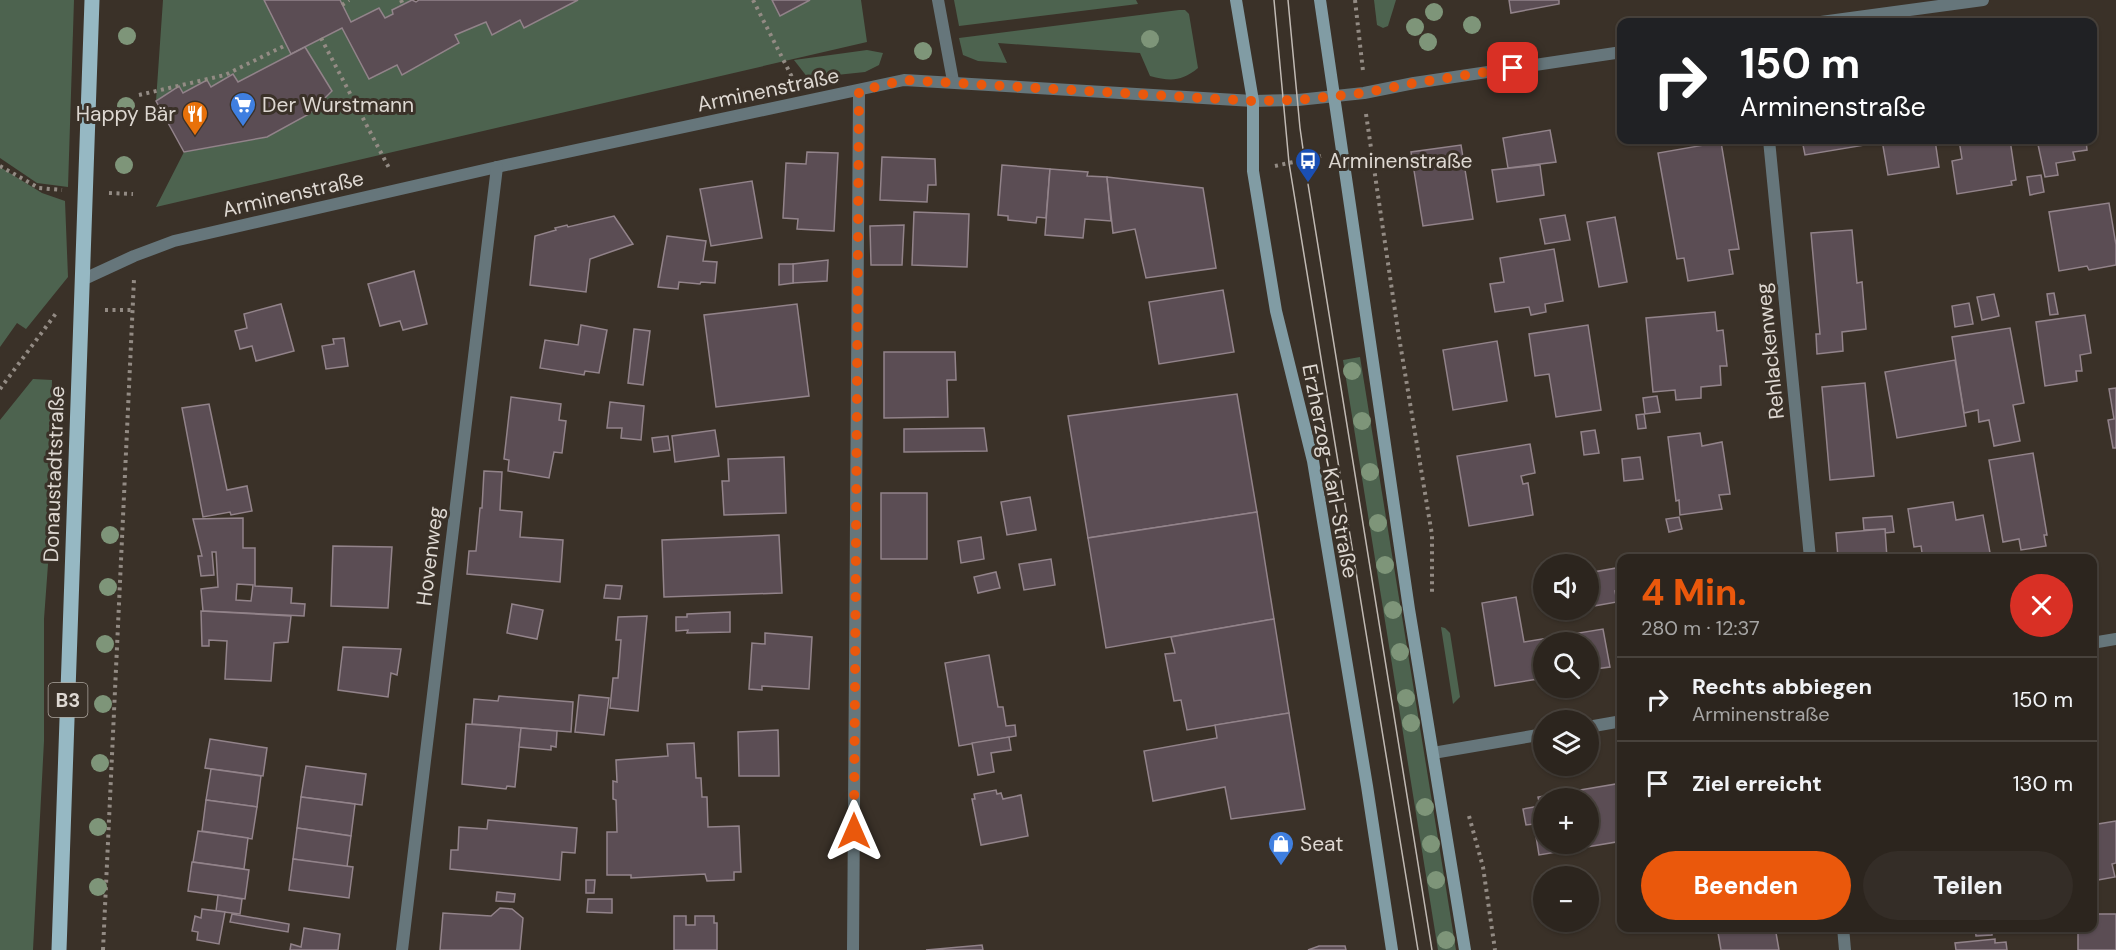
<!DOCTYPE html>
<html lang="de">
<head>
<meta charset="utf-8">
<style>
  :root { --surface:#2c251e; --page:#342d27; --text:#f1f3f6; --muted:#a6a5a4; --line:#48423c; --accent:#ea580c }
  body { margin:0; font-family:"DM Sans",sans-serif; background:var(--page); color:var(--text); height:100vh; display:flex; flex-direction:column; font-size:22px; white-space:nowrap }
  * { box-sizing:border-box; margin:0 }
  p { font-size:20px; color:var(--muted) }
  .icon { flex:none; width:33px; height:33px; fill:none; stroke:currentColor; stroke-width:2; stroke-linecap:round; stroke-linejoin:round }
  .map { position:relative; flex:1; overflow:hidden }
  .details { position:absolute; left:1617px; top:554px; width:480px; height:378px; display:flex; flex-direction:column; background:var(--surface); border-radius:12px; box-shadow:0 2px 4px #0004,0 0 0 2px var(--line) }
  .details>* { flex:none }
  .top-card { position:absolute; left:1617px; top:18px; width:480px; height:126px; border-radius:12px; box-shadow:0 2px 4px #0004,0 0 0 2px var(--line); background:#202124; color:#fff; overflow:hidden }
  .buttons { position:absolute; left:1533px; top:554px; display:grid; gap:12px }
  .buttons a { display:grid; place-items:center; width:66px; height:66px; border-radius:50%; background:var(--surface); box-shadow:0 2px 4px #0004,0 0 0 2px var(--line); font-size:30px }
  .pin { position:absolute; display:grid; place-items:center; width:51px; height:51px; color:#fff; margin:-26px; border-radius:12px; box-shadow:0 3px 9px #0006 }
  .me { position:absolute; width:66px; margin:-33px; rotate:0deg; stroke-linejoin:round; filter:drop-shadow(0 0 4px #0008) }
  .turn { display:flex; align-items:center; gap:21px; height:126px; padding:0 24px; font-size:27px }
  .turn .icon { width:78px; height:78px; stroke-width:2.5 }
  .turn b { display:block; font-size:42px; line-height:51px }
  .round { display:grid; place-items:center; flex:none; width:63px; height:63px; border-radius:32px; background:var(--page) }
  .overview { display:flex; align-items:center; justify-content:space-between; height:102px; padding:0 24px }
  h1 { font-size:36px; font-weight:800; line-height:45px; color:var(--accent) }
  .button { display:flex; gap:12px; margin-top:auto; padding:12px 24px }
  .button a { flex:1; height:69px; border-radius:36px; background:var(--accent); color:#fff; font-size:24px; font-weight:800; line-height:69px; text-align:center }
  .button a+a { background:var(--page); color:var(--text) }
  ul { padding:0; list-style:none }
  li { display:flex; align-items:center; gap:18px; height:84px; padding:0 24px; border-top:2px solid var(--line) }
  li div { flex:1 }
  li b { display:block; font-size:22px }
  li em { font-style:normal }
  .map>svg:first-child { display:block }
</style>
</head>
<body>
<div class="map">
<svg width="2116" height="950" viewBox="0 0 2116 950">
  <rect width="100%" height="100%" fill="#3a3128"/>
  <g fill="#4d634f">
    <polygon points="0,0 74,0 68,187 37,183 0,158"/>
    <polygon points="163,0 264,0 291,54 238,82 232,75 211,87 183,93 178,86 156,101"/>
    <polygon points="340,0 412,0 392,10 393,14 385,18 379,8 351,22"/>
    <polygon points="578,0 772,0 780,16 810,0 861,0 867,42 156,207 184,152 267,137 309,114 332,91 305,47 342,28 369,79 397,65 402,75 459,43 455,35 486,22 492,34 520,20 524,28"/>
    <polygon points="954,0 1136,0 1138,4 959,26"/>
    <polygon points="1374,0 1396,0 1388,26 1383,28 1377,25"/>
    <path d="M1179,10H1185L1189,14L1198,68C1181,82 1170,81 1150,76L1140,53L998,43L1007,63L978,61L963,55L959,38Z"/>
    <polygon points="867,50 883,53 879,65 865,72 808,78 794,60"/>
    <polygon points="0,167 42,193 65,201 68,277 26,329 17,323 0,347"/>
    <polygon points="1360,357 1456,950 1438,950 1343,360"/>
    <polygon points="33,379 52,380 51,412 59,415 44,619 44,741 33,950 0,950 0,420"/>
    <polygon points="1441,627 1445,628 1450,633 1460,697 1453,704"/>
  </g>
  <g fill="#5b4d54" stroke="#92838a" stroke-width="1.5" fill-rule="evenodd">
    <polygon points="264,0 340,0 351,22 379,8 385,18 393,14 392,10 412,0 416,2 419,0 578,0 524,28 520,20 492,35 486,22 455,35 459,43 402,75 397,65 369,79 342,28 291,54"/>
    <polygon points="772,0 810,0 780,16"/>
    <polygon points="1509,0 1559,0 1559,4 1511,13"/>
    <polygon points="305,47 332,91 309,114 267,137 184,152 156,101 179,86 183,93 207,80 211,87 233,74 238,82"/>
    <polygon points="1550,130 1556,162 1508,168 1503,138"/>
    <polygon points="1802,140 1870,140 1871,144 1805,155"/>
    <polygon points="1870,140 1935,140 1939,167 1888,175 1882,140 1871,142"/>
    <polygon points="1959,140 2010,140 2016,180 2011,181 2012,185 1957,194 1952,161 1962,159"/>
    <polygon points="2037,140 2086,140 2087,150 2073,152 2075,160 2056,163 2058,175 2045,177"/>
    <polygon points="1721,142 1739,249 1729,250 1733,274 1688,281 1684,258 1677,259 1658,153"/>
    <polygon points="1461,145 1473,219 1423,226 1411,152"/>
    <polygon points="807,152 838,153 834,231 797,229 798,219 783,218 786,163 806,164"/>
    <polygon points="882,157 935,159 936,185 928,185 927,202 880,200"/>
    <polygon points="1002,165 1050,169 1046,218 1037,217 1036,223 1008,220 1008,216 998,215"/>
    <polygon points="1540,165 1544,195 1497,202 1492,170"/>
    <polygon points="1050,169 1088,172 1087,176 1107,177 1111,221 1085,219 1083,238 1045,235"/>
    <polygon points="2041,175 2044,192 2030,195 2027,177"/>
    <polygon points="1107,177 1203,188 1216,268 1146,278 1135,229 1113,233"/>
    <polygon points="752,181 762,238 711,246 700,189"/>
    <polygon points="2109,203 2116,245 2116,265 2089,270 2087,266 2059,271 2049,212"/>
    <polygon points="914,212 969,214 967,267 912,265"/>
    <polygon points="1565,215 1570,240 1545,244 1540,219"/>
    <polygon points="614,216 633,244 590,259 586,292 530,285 535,236 556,230 555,228 567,225 568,227"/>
    <polygon points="1615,217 1627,282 1599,287 1587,222"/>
    <polygon points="904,225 902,265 871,265 870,226"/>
    <polygon points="1852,230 1857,283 1862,282 1866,329 1842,332 1843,351 1817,354 1816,334 1820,334 1811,233"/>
    <polygon points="667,236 706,241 703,261 717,262 715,283 701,282 700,284 679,282 678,289 658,287"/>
    <polygon points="1554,249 1563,301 1545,304 1546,312 1531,315 1529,307 1495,312 1490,284 1504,282 1500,258"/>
    <polygon points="828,260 827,281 793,283 793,264"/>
    <polygon points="779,264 793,264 793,283 779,285"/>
    <polygon points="414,271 427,324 403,330 400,321 380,326 368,284"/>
    <polygon points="1223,290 1234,352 1159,364 1149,302"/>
    <polygon points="2054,293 2058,314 2050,315 2047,294"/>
    <polygon points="1994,294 1999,316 1982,320 1977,297"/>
    <polygon points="1969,303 1973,324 1955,327 1952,306"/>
    <polygon points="281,304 294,351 256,361 252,346 240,349 235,331 247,328 244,314"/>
    <polygon points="797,304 809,396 716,407 704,315"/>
    <polygon points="1715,312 1717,331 1723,330 1727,366 1720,366 1721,385 1701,387 1701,398 1676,400 1675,390 1653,392 1646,318"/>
    <polygon points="2085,315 2091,353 2080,355 2082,371 2076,371 2077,381 2045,386 2036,322"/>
    <polygon points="581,325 607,330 599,373 585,371 584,375 540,368 545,340 578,345"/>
    <polygon points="1588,325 1601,410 1556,417 1549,374 1535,376 1529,334"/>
    <polygon points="2010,328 2024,403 2013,405 2020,441 1994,446 1989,420 1979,422 1978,410 1964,413 1952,337"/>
    <polygon points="634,329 650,331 643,385 628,383"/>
    <polygon points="344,338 348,366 326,369 322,346 334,344 333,339"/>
    <polygon points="1497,341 1507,401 1453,410 1443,350"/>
    <polygon points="884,352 955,352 956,380 947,380 948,417 884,418"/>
    <polygon points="1955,360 1966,426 1897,438 1885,372"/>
    <polygon points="1865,383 1874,476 1830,480 1822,387"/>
    <polygon points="2116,388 2116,448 2113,448 2108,420 2114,419 2109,389"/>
    <polygon points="1237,394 1257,512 1088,538 1068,416"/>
    <polygon points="1657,396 1660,412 1645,414 1643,398"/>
    <polygon points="511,397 561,404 559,420 566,421 562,453 554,452 549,478 508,471 509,460 504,459"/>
    <polygon points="610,402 644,406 641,440 621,438 622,428 607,428"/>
    <polygon points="209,404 227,490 247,486 252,511 231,515 230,512 203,517 182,408"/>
    <polygon points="1644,414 1646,428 1638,429 1636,415"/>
    <polygon points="984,428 987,451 904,452 904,429"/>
    <polygon points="715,430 719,456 675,462 672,436"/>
    <polygon points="1595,430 1599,453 1584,455 1581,432"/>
    <polygon points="1700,433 1702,446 1722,442 1730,494 1719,495 1722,509 1680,515 1679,500 1676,501 1668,437"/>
    <polygon points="668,436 670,450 654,452 652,438"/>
    <polygon points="1530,444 1535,473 1521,476 1523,484 1528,483 1533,515 1469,526 1457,456"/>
    <polygon points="2033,453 2047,535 2044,535 2046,546 2021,550 2019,539 2003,542 1989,460"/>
    <polygon points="784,457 786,513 724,515 722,481 729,481 728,459"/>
    <polygon points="1640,457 1643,479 1624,481 1622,459"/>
    <polygon points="484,471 502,472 500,510 522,512 520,537 563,540 560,582 467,574 469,551 476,551 480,508 482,508"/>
    <rect x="881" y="493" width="46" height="66"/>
    <polygon points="1030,497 1036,530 1007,535 1001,502"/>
    <polygon points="1953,502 1956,520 1983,515 1991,558 1917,558 1916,554 1922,553 1921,546 1914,547 1908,509"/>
    <polygon points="1257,512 1274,619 1106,648 1088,538"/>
    <polygon points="1892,516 1894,532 1885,533 1885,529 1864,530 1863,518"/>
    <polygon points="1679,517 1682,529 1669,532 1666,519"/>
    <path d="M243,518V548H255V586L292,588L291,603L305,604L304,616L203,611L201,589L218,587L216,552H212L214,575L201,576L198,556H202L193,519ZM237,584L253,585L251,601L236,600Z"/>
    <polygon points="1885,529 1887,558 1838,558 1836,533"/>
    <polygon points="779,535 782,593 664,597 662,540"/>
    <polygon points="981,537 984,559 961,563 958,541"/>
    <polygon points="333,546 392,547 388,608 331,606"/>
    <polygon points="1051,559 1055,585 1024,590 1019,564"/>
    <polygon points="1622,567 1622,590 1615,591 1617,602 1588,607 1588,573"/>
    <polygon points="996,572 1000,588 978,593 974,577"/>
    <polygon points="606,585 622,586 620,599 604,598"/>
    <polygon points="1516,597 1524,642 1603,629 1610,667 1588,670 1588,642 1544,642 1544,678 1495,686 1482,603"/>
    <polygon points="512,604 543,610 537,639 507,633"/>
    <polygon points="201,611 291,616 288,642 274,643 271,681 225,679 227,641 209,640 209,646 202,646"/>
    <polygon points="730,612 730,632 687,633 688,630 676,631 676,617 687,617 687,614"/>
    <polygon points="647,616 638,711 610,708 613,678 618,678 621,640 616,640 618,617"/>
    <polygon points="1274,619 1289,713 1187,730 1181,700 1174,701 1165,654 1175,653 1171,637"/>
    <polygon points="765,633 812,637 809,689 762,686 762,690 749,689 752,643 765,644"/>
    <polygon points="343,647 401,649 397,675 391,673 388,697 338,690"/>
    <polygon points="989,655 998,707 1003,707 1006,726 1015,725 1016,736 959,746 945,663"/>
    <polygon points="579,695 609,698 604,735 575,732"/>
    <polygon points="499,696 573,702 571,732 472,724 474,699 498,701"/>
    <polygon points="1289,713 1305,809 1231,819 1225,787 1153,801 1144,751 1217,738 1215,725"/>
    <polygon points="466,724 521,728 515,787 507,786 506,789 462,784"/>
    <polygon points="521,728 557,731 556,747 551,746 551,750 519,747"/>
    <polygon points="778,730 779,776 739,776 738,732"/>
    <polygon points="1009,737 1011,750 991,753 994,772 978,775 972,743"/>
    <polygon points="210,739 267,748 263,776 205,768"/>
    <polygon points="694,743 696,778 701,778 702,797 707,797 708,827 739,826 741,872 734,872 734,880 707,881 705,874 631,878 631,875 607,875 607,832 617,832 616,800 613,799 613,781 617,782 616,760 668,756 667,744"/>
    <polygon points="306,766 366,774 362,805 301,797"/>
    <polygon points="211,769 261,776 257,807 206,800"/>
    <path d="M1622,783V841L1539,855L1534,824L1526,825L1523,809L1540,806L1538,797ZM1544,798H1588V843H1544Z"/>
    <polygon points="996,790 997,794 1001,793 1003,799 1021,795 1028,836 981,845 972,799 975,799 974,794"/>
    <polygon points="301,797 355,804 351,836 297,828"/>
    <polygon points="206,800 257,807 252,839 202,831"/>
    <polygon points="488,820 577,828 575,853 562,852 560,880 450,869 451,850 458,850 459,827 487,829"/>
    <polygon points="2116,821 2116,863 2112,864 2115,877 2092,881 2092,825"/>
    <polygon points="297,828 351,836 347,867 293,859"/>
    <polygon points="198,831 248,838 244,869 193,862"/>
    <polygon points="293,859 353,867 349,898 289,890"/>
    <polygon points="192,862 249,870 245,899 188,891"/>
    <polygon points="586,880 595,880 594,893 586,893"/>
    <polygon points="497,892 515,894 514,902 496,901"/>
    <polygon points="218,895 242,899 240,914 216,911"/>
    <polygon points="588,899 612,899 612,913 587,912"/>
    <polygon points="500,908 512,909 523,918 520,950 440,950 443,913 491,916"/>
    <polygon points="202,909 225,912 219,944 197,940 198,932 192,931 195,916 201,918"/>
    <polygon points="232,914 289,924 288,932 230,922"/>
    <polygon points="2092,914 2116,914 2116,950 2078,950 2078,931 2088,932 2087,927 2092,927"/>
    <polygon points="674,916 686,916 686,925 695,925 695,916 714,916 714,923 717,923 717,950 674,950"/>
    <polygon points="1717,927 1775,927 1779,950 1721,950"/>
    <polygon points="1975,927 1992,927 1992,935 1976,936"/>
    <polygon points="304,928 340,934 338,950 290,950 291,944 301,947"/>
    <polygon points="1995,939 1995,943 2006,942 2007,950 1956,950 1955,943"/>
    <polygon points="982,945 983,950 926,950"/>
    <polygon points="1319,946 1345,946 1346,950 1308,950"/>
  </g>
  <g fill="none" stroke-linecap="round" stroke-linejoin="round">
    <g stroke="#938b84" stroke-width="4" stroke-dasharray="3 4.5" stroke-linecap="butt">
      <polyline points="401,0 403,5"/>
      <polyline points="753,0 794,81"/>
      <polyline points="1355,0 1363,71"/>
      <polyline points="342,5 349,0"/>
      <polyline points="321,38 389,168"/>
      <polyline points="139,95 225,75 286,45"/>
      <polyline points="1366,114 1398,331 1432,535 1432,596"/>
      <polyline points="0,166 39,188 62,190"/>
      <polyline points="1275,166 1321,156"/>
      <polyline points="109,193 133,194"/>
      <polyline points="105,310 132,310"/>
      <polyline points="0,389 57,312"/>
      <polyline points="1469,816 1483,867 1495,950"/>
      <polyline points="103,950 134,279"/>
    </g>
    <polyline stroke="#66767b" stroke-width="12" points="938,0 953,81"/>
    <g stroke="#66767b" stroke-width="12">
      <polyline points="1821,22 1983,0"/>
      <polyline points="1769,140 1810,558"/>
      <polyline points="82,280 134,256 174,241 497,167 904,80 1253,101 1298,100 1364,93 1414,83 1622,52"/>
      <polyline points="2092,643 2116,639"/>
      <polyline points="1588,727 1622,721"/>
      <polyline points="1433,753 1544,734"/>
      <polyline points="1843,927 1845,950"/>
      <polyline points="402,950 497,167"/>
      <polyline points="853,950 859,91"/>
    </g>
    <g stroke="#819ca4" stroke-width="12">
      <polyline points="1236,0 1253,101 1253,171 1276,311 1313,461 1367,786 1392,950"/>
      <polyline points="1320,0 1409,609 1465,950"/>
    </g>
    <polyline stroke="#96b8c3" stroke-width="15" points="59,950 92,0"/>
    <g stroke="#c1bab4" stroke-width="1.5">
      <polyline points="1274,0 1289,163 1418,950"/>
      <polyline points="1288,0 1300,128 1308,184 1432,950"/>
    </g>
  </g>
  <g fill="#7e9579">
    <circle cx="1434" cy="12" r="9"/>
    <circle cx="1472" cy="25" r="9"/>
    <circle cx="1415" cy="27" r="9"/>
    <circle cx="127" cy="36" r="9"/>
    <circle cx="1150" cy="39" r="9"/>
    <circle cx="1428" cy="42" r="9"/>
    <circle cx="923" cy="51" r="9"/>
    <circle cx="126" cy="106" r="9"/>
    <circle cx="124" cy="165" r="9"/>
    <circle cx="1352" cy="371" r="9"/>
    <circle cx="1362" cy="421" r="9"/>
    <circle cx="1370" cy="472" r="9"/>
    <circle cx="1378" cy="523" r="9"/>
    <circle cx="110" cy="535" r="9"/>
    <circle cx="1385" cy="565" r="9"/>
    <circle cx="108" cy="587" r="9"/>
    <circle cx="1393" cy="610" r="9"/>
    <circle cx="105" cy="644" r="9"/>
    <circle cx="1400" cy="652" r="9"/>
    <circle cx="1406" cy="698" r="9"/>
    <circle cx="103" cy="704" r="9"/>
    <circle cx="1411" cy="723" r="9"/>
    <circle cx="100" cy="763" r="9"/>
    <circle cx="1425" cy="807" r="9"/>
    <circle cx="98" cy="827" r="9"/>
    <circle cx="1431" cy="844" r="9"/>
    <circle cx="1436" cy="880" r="9"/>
    <circle cx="98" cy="887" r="9"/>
    <circle cx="1446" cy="940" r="9"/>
  </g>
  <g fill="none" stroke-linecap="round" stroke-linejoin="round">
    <polyline stroke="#ea580c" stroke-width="10" stroke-dasharray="0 18" points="854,831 859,91 904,80 1253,101 1298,100 1364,93 1414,83 1513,68"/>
  </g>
  <defs>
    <symbol id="supermarket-pin" viewBox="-11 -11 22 30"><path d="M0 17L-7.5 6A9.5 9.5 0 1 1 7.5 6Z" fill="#3f7fe0" stroke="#3a3128"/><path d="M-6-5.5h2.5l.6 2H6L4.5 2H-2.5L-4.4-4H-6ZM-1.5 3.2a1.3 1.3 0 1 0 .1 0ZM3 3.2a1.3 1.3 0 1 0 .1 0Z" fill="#fff"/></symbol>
    <symbol id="restaurant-pin" viewBox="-11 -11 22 30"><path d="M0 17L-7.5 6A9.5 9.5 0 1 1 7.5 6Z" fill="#e8710a" stroke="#3a3128"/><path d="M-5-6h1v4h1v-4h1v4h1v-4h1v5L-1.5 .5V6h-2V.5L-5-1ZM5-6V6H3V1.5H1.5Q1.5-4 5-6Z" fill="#fff"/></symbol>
    <symbol id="bus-pin" viewBox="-11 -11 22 30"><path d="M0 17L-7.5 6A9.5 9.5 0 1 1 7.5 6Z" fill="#1a4fb4" stroke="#3a3128"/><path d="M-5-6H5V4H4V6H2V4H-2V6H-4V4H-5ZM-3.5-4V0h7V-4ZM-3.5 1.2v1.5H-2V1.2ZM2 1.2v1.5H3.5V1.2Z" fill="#fff"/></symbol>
    <symbol id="shop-pin" viewBox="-11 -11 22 30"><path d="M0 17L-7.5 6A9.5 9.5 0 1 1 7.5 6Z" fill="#3f7fe0" stroke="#3a3128"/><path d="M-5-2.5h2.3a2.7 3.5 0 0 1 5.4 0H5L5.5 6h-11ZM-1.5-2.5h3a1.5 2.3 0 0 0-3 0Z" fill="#fff"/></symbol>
  </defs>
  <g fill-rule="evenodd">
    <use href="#supermarket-pin" x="228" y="90" width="30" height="40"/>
    <use href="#restaurant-pin" x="180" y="99" width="30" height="40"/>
    <use href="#bus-pin" x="1293" y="146" width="30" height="40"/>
    <use href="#shop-pin" x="1266" y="829" width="30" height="40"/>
  </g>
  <g text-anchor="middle" stroke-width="6" stroke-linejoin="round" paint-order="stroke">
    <rect fill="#3a3128" stroke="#ada69f" stroke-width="1.5" x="48.5" y="683" width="39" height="34" rx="4.5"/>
    <g font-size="20" font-weight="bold" fill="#ded8d2">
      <text x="68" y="707">B3</text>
    </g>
    <g font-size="21" fill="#ded8d2" stroke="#3a3128">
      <text transform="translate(768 90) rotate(-12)" y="7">Arminenstraße</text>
      <text transform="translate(293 194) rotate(-13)" y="7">Arminenstraße</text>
      <text transform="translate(1770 351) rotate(-96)" y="7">Rehlackenweg</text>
      <text transform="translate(1330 471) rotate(79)" y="7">Erzherzog-Karl-Straße</text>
      <text transform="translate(54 474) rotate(-88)" y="7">Donaustadtstraße</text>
      <text transform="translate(430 556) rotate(-83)" y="7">Hovenweg</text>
    </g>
    <g font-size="21" fill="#ded8d2" stroke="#3a3128" text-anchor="start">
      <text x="262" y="112">Der Wurstmann</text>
      <text x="176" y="121" text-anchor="end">Happy Bär</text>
      <text x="1328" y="168">Arminenstraße</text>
      <text x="1300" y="851">Seat</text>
    </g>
  </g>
</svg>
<div class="buttons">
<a><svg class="icon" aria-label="sound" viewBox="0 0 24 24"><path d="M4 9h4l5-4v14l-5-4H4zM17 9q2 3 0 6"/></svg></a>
<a><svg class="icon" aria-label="search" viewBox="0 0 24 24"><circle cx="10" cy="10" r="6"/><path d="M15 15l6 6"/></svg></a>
<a><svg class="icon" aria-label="layers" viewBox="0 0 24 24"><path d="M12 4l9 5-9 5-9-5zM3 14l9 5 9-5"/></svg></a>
<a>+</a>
<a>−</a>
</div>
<div class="pin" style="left:1513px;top:68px;background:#d93025"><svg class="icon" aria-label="arrive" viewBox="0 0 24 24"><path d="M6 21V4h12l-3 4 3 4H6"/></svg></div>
<svg class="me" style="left:854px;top:831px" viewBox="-20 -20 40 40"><path d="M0-17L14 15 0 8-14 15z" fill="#ea580c" stroke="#fff" stroke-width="4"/></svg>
<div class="top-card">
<div class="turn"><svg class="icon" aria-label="right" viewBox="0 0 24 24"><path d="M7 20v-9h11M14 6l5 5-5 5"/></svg><div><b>150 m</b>Arminenstraße</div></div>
</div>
<section class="details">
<div class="overview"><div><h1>4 Min.</h1><p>280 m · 12:37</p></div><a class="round" style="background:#d93025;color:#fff"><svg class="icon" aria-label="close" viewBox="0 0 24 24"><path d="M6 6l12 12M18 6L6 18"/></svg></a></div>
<ul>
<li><svg class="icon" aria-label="right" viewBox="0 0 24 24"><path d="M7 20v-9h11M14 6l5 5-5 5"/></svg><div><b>Rechts abbiegen</b><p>Arminenstraße</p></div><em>150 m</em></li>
<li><svg class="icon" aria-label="arrive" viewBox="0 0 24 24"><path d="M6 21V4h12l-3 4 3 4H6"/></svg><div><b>Ziel erreicht</b></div><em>130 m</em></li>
</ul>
<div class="button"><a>Beenden</a><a>Teilen</a></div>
</section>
</div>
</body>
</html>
